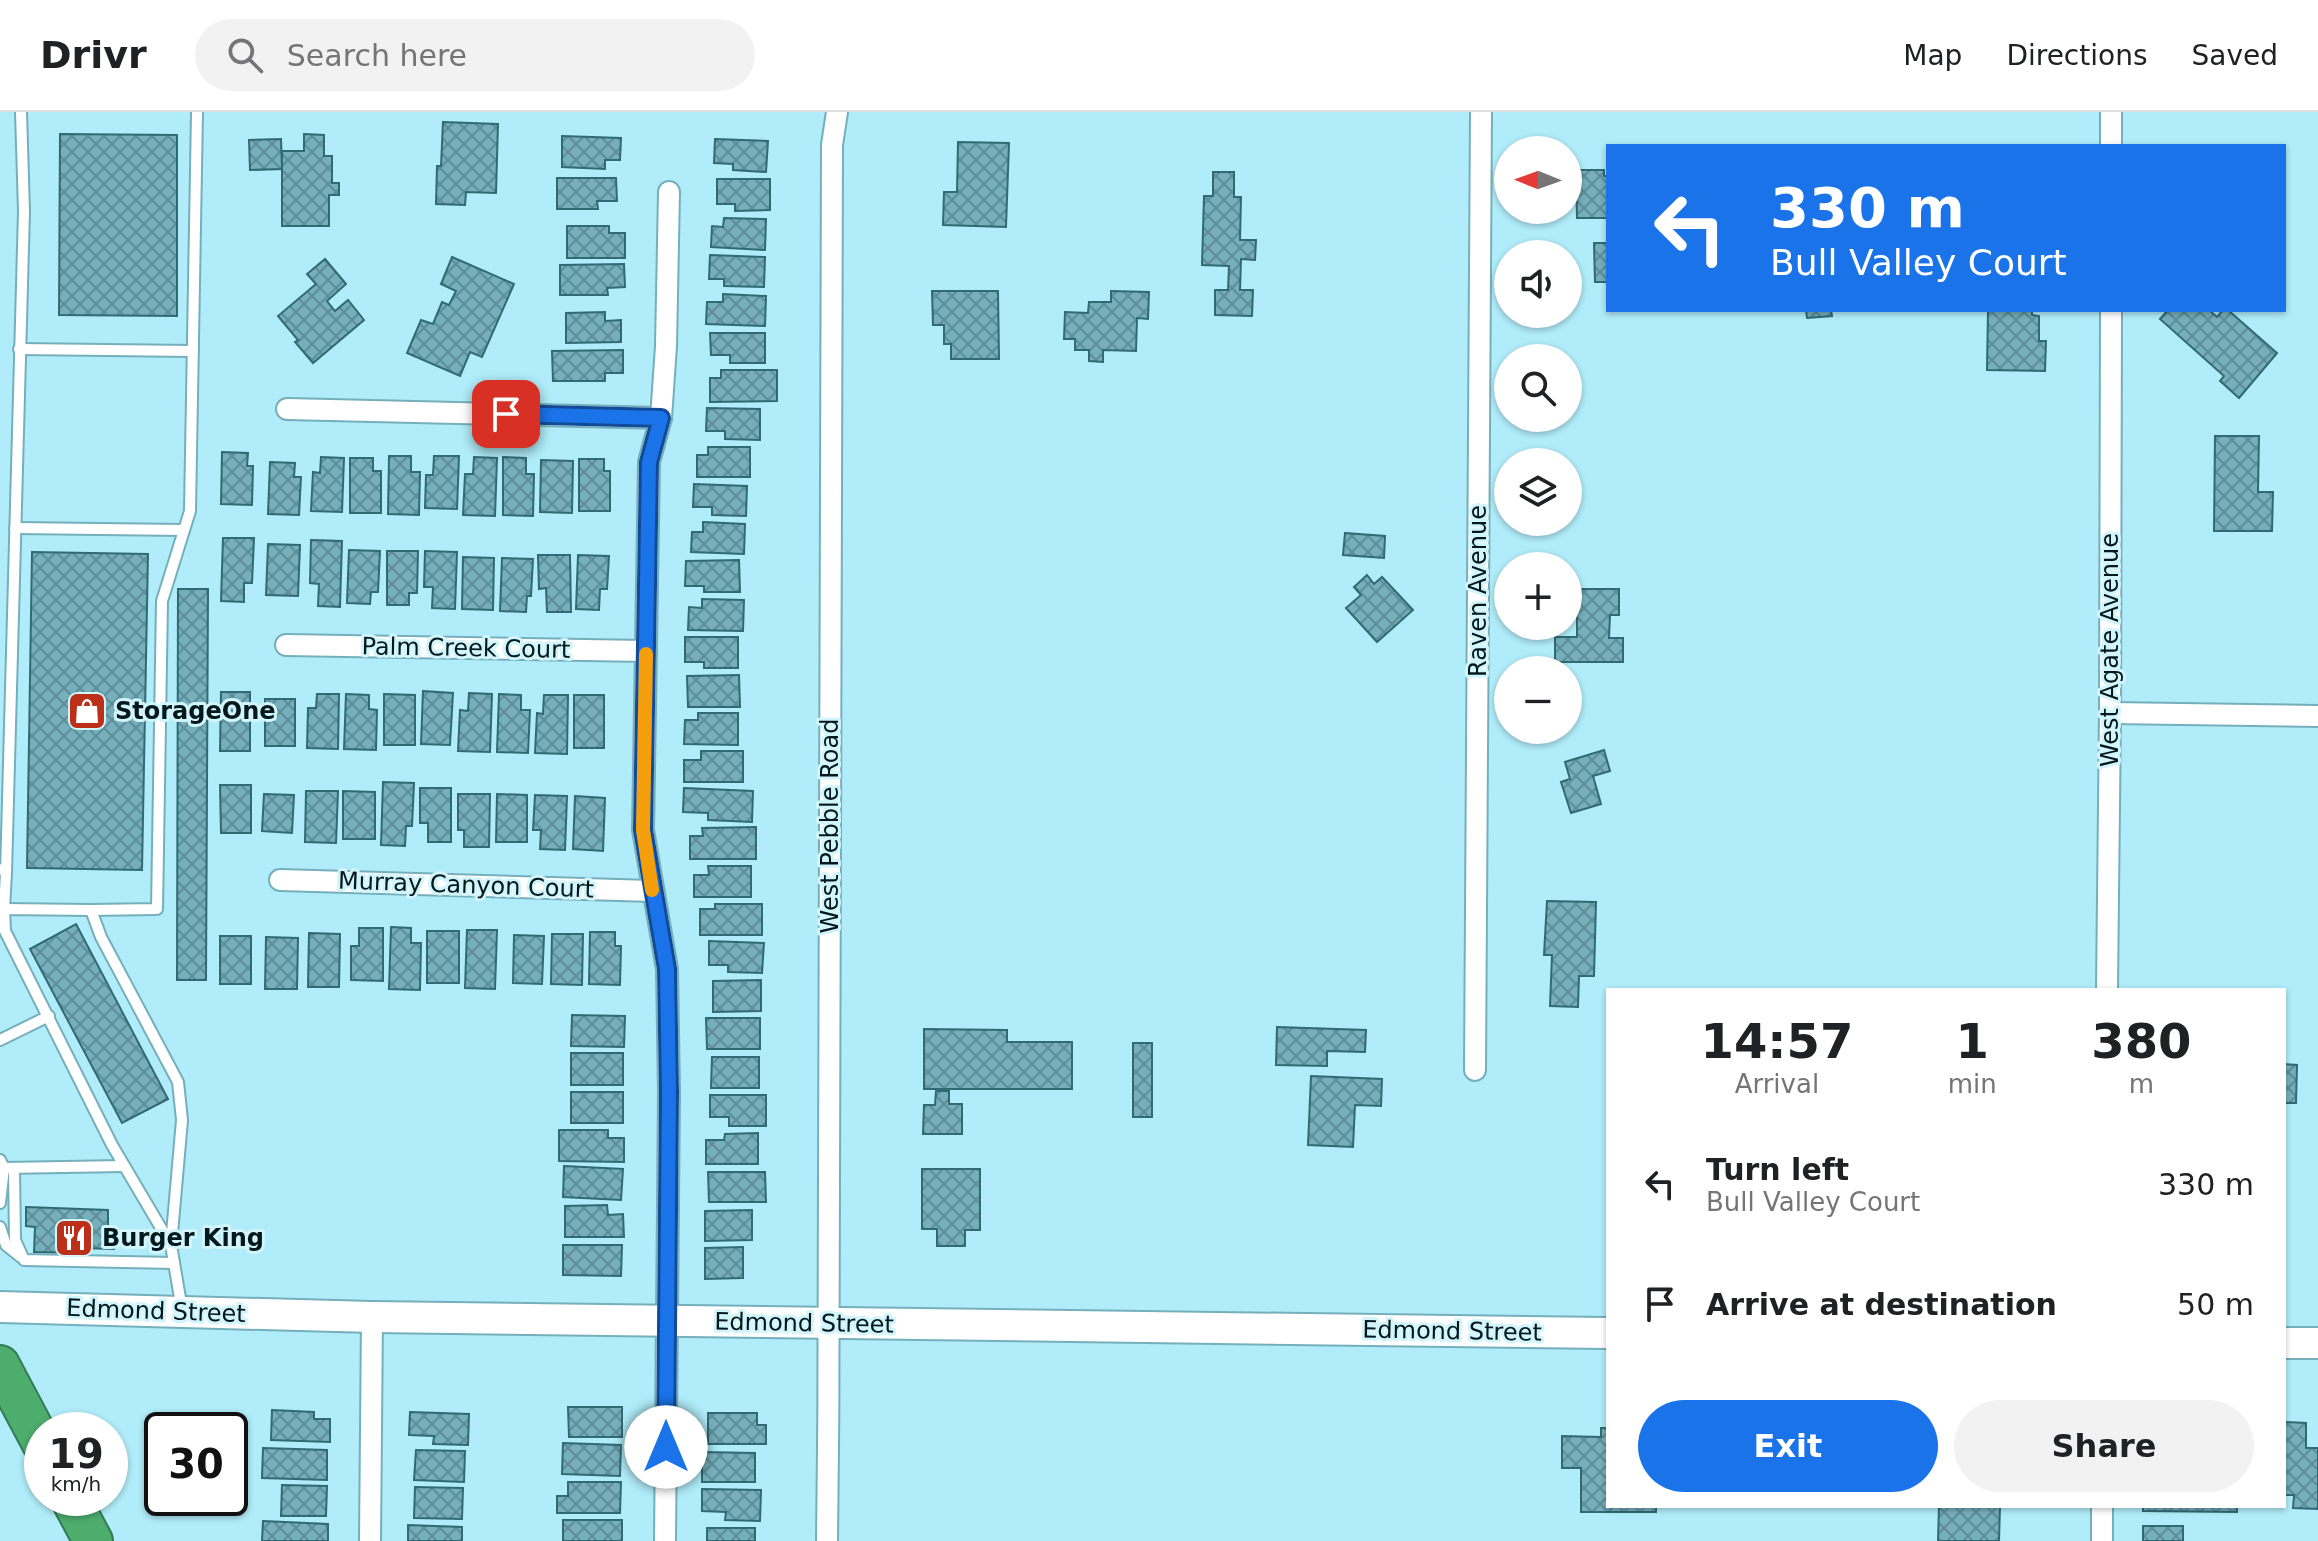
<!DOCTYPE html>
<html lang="en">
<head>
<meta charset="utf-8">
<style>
  :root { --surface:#fff; --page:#f2f2f2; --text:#202124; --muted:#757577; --line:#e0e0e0; --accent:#1a73e8 }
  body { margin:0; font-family:"DejaVu Sans",sans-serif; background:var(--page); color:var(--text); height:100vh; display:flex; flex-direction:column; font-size:30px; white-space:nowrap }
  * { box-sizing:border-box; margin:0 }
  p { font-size:26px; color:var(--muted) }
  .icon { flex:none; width:44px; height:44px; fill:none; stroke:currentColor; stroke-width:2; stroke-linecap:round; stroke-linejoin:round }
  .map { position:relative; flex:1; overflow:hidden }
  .panel { position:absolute; left:1606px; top:876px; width:680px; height:520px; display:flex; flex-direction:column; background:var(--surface); border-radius:0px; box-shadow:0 2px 6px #0004 }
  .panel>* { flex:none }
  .top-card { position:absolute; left:1606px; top:32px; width:680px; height:168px; border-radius:0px; box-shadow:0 2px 6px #0004; background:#1a73e8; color:#fff; overflow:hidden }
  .needle { width:52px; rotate:271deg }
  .controls { position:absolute; left:1494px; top:24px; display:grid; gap:16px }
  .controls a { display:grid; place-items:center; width:88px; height:88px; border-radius:50%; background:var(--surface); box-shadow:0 2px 6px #0004; font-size:40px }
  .speed { position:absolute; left:24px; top:1300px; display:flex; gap:16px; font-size:40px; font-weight:700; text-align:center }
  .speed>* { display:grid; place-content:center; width:104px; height:104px; border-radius:50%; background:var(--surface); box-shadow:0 2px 6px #0004; line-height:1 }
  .speed small { font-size:20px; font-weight:400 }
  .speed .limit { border:4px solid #111; border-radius:12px; background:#fff; color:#111 }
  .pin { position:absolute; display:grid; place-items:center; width:68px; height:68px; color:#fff; margin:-34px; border-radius:16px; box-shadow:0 4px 12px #0006 }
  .me { position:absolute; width:88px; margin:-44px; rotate:0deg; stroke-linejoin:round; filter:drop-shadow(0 0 6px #0008) }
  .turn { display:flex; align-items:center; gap:28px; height:168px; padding:0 32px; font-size:36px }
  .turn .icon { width:104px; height:104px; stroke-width:2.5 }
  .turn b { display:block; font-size:56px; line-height:68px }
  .eta { display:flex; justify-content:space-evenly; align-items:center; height:136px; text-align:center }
  .eta b { font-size:48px; font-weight:700; line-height:56px }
  .cta { display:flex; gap:16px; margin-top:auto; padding:16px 32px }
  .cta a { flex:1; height:92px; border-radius:48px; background:var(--accent); color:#fff; font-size:32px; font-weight:700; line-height:92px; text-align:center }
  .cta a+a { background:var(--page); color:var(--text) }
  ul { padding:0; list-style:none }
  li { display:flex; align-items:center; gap:24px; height:120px; padding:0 32px }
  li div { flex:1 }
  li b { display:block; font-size:30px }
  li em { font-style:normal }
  header { display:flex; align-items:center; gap:48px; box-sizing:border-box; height:112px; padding:0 40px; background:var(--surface); border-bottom:2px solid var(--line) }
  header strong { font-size:38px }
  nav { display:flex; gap:44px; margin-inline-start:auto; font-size:28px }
  .search { width:560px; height:72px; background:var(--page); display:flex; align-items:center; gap:20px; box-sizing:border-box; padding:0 28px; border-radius:44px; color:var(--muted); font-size:30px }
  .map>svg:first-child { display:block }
</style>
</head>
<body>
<header>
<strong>Drivr</strong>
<div class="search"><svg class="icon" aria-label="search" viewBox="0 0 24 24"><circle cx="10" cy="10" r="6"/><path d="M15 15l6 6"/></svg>Search here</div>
<nav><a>Map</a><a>Directions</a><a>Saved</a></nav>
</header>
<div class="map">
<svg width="2318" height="1429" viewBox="0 0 2318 1429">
  <defs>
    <pattern id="building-cross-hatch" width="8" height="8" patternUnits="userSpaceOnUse" patternTransform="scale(2)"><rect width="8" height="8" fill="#75afbb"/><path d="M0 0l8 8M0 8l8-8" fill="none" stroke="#5e8d97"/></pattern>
  </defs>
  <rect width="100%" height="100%" fill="#b0ecf9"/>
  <g fill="url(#building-cross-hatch)" stroke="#306a75" stroke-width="2">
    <polygon points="443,10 498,12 496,81 466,80 465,93 436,92 437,54 441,54"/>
    <polygon points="60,22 177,23 177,204 59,203"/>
    <polygon points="304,22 324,23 324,44 332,44 332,71 339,71 339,83 329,83 329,114 282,114 282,39 304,39"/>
    <polygon points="562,24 621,26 620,48 605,48 605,57 562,55"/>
    <polygon points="281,27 282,57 250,58 249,28"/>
    <polygon points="715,27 768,29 766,60 733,58 733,52 714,51"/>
    <polygon points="958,30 1009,31 1006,115 943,113 944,80 957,80"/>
    <polygon points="1576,58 1604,58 1604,64 1608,64 1608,106 1577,106"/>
    <polygon points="1213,60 1234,60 1234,85 1241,85 1240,128 1256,128 1255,148 1241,147 1240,178 1253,178 1252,204 1215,203 1215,178 1228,178 1229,154 1202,153 1204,84 1213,84"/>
    <polygon points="557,66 616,66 617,89 597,89 598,97 557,97"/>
    <polygon points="717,67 770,67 770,98 735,99 735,92 717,92"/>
    <polygon points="724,106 766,107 765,138 711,135 712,114 723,115"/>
    <polygon points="567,114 609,114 609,121 625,121 625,146 567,146"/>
    <polygon points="1594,131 1608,131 1608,170 1595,170"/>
    <polygon points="710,143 765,145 764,175 724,174 724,167 709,167"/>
    <polygon points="452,145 514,172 482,245 470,240 460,264 407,241 421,208 433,212 442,190 449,193 456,179 441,172"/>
    <polygon points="325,147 346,172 327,189 335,199 348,188 364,208 313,251 295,230 298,228 278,204 316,172 307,162"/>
    <polygon points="624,152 625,175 607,176 608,183 560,183 560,153"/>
    <polygon points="932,179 998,179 999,247 951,247 951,232 944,232 944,213 933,213"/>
    <polygon points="1111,179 1149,180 1148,207 1137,206 1136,239 1103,238 1103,250 1089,249 1089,238 1075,238 1075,227 1064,227 1065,200 1088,201 1089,190 1111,190"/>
    <polygon points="723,182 766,184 765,214 706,212 707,190 723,190"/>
    <polygon points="1806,198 1831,198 1832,204 1807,206"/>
    <polygon points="1988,198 2032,198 2032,203 2039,204 2039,229 2046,229 2045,259 1987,258"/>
    <polygon points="2168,198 2209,198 2217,205 2223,198 2228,198 2277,241 2239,286 2220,269 2224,264 2160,207"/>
    <polygon points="605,200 605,209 621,208 621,230 566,231 566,201"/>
    <polygon points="710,221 765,221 765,251 730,251 730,243 711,243"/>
    <polygon points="623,238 623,261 605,261 605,269 553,269 552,239"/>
    <polygon points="721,258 777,258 777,289 710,290 710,266 721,266"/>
    <polygon points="707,296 760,297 760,328 725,327 725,319 706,319"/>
    <polygon points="2215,324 2259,324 2258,380 2273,380 2272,419 2214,419"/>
    <polygon points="708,335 750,335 750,365 697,365 697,343 708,343"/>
    <polygon points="222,340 248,341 247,354 253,354 252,393 221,392"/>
    <polygon points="389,344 411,344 411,360 420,360 419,403 388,402"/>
    <polygon points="434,344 459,344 457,397 425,396 426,363 433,363"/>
    <polygon points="321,345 344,346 342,400 311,399 313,360 320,361"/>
    <polygon points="474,345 497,346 495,404 463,403 465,362 473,362"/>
    <polygon points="503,345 526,346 526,362 534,362 533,404 503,403"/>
    <polygon points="350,346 373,346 373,359 381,359 381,401 350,401"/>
    <polygon points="579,347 604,347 604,359 610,359 610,399 579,399"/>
    <polygon points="541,348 573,349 572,401 540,400"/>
    <polygon points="270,350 295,351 294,365 301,365 299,403 268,402"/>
    <polygon points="694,372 747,374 746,404 712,403 712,395 693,395"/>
    <polygon points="703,410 745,412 744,442 691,440 692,420 703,420"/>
    <polygon points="1345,421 1385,424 1384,446 1343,443"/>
    <polygon points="223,426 254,426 252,471 244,471 244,490 221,489"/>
    <polygon points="311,428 342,429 340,495 318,494 319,472 310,471"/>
    <polygon points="268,432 300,433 298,484 266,483"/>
    <polygon points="349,438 380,439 378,480 371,480 370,492 347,491"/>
    <polygon points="387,439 418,439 417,481 409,481 409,493 387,493"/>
    <polygon points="425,439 457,440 455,497 432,496 433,475 424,475"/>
    <polygon points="32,440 148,442 142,758 27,756"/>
    <polygon points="538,443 570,443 571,500 547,500 546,476 539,477"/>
    <polygon points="578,443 609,444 607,477 600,477 599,498 576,497"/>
    <polygon points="463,445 494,446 493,498 462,497"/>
    <polygon points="502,446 533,447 531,484 527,484 526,500 500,499"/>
    <polygon points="739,448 740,480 704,480 704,474 685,474 686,449"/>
    <polygon points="1367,463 1374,472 1382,465 1413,498 1377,530 1346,496 1361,483 1354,475"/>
    <polygon points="178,477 208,477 206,868 177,868"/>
    <polygon points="1577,477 1619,477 1619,503 1610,503 1609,526 1623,526 1623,550 1555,550 1555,525 1577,525"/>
    <polygon points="702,487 744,488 743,519 688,518 689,495 702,496"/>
    <polygon points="685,525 738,525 738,556 704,556 704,550 685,550"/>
    <polygon points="739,563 740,595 688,595 687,564"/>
    <polygon points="423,579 453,581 450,633 421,632"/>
    <polygon points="221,580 250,580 250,639 220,639"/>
    <polygon points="469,581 492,582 490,640 458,639 460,598 468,599"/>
    <polygon points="317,582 339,582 338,637 307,636 308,596 316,596"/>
    <polygon points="346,582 369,583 369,597 377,598 376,638 344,637"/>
    <polygon points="384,582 415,583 415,633 384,633"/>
    <polygon points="499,582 521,583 521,598 530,598 528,641 497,640"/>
    <polygon points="544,583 568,583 567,642 535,641 537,601 543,602"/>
    <rect x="574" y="583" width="30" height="53"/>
    <rect x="265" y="587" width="30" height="47"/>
    <polygon points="698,601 738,601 738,633 684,632 685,608 698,608"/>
    <polygon points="1604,638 1610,659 1593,664 1601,692 1571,701 1561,670 1570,667 1565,650"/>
    <polygon points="701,639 743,639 743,670 684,670 684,648 701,648"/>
    <polygon points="383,670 414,671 412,714 406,714 405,734 381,733"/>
    <polygon points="220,673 251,673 251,721 221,721"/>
    <polygon points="420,676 451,676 451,730 428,730 428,711 420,711"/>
    <polygon points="684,676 753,679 752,710 708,708 708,701 683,700"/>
    <polygon points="306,679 338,679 336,731 305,730"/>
    <polygon points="343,679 375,680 375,727 343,727"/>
    <polygon points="264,682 294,683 292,721 262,719"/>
    <polygon points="458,682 490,682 489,735 464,735 464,718 458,718"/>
    <polygon points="497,682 527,683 527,730 496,730"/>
    <polygon points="535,683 567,684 565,738 540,737 541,718 533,718"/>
    <polygon points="575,684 605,686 603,739 573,737"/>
    <polygon points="756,715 756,747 690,747 690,724 703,724 702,716"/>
    <polygon points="708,754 751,754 751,785 694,785 694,763 709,763"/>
    <polygon points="1547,789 1596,790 1594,864 1579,864 1578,895 1550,894 1552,843 1544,843"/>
    <polygon points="715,792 762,792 762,823 700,823 700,797 715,797"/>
    <polygon points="76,812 168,987 122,1011 30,837"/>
    <polygon points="391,815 411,816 411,831 421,831 420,878 389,877"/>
    <polygon points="359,816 383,816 383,869 351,868 351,834 359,834"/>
    <polygon points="467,818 497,818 495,877 465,876"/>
    <rect x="427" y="819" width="32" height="52"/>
    <polygon points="590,820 615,820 615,834 621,834 620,873 589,872"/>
    <polygon points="309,821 340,822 339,875 308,875"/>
    <polygon points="552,822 583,822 582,873 551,872"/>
    <polygon points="514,823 544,824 542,872 513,871"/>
    <rect x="220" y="824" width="31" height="48"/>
    <polygon points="266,825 298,826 297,877 265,877"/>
    <polygon points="709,829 764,831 762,861 728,860 728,853 709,853"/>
    <polygon points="761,868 761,899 713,900 713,869"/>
    <polygon points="572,903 625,904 624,935 571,934"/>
    <polygon points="706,906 760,906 760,937 707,937"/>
    <polygon points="1277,915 1366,918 1365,940 1327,939 1327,954 1276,953"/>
    <polygon points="924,917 1007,918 1007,930 1072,930 1072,977 924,977"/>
    <rect x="1133" y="931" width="19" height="74"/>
    <rect x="571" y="941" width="52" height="32"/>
    <polygon points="712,945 759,945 759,976 711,976"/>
    <polygon points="2284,952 2297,953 2296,991 2284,991"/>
    <polygon points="1311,964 1382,967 1381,994 1355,993 1353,1035 1308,1033"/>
    <polygon points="936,979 949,979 949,992 962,992 962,1022 923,1022 924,993 935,993"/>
    <rect x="571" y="980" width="52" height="31"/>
    <polygon points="710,983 766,983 766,1014 729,1014 729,1005 710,1005"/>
    <polygon points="559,1018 608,1018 608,1026 624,1026 624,1050 559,1049"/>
    <polygon points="758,1021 758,1052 706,1052 706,1028 724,1028 725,1022"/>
    <polygon points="564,1054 623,1057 621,1088 563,1085"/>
    <polygon points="922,1057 980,1057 980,1118 965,1118 965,1134 937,1134 937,1117 922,1117"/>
    <polygon points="708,1060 765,1060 766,1090 709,1090"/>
    <polygon points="607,1093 608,1103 623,1102 624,1125 565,1125 565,1094"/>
    <polygon points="26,1095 108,1098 108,1116 115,1116 114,1137 80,1136 80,1141 34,1140 35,1115 26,1114"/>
    <polygon points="752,1098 752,1128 705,1129 705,1099"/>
    <polygon points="563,1133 622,1133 621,1164 563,1163"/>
    <polygon points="743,1135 743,1166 705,1167 705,1136"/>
    <polygon points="568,1295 622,1295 622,1325 569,1325"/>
    <polygon points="272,1298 314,1300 314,1307 330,1307 330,1330 271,1328"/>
    <polygon points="410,1300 469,1302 468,1333 433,1332 434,1324 409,1323"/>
    <polygon points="708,1301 757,1301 757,1313 766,1313 766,1332 708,1332"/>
    <polygon points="2284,1310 2306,1311 2306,1336 2318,1336 2318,1397 2293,1396 2294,1383 2284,1383"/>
    <polygon points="1601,1316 1608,1316 1608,1394 1656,1394 1656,1400 1581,1400 1581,1356 1562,1356 1562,1324 1601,1325"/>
    <polygon points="563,1331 621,1333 620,1364 562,1362"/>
    <polygon points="263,1336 327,1338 327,1368 262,1366"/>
    <polygon points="416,1338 465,1339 464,1370 414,1368"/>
    <polygon points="702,1340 755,1341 755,1370 702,1370"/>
    <polygon points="568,1370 621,1370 620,1401 557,1401 557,1384 568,1384"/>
    <polygon points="282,1373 327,1374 326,1404 281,1404"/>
    <polygon points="415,1375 463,1376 462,1407 414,1406"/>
    <polygon points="702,1377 761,1378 760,1409 725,1408 726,1400 702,1399"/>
    <polygon points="1939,1394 2000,1394 1999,1429 1938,1429"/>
    <polygon points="2143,1394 2237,1394 2237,1400 2143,1399"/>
    <rect x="563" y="1408" width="59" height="21"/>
    <polygon points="263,1409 328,1412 328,1429 262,1429"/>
    <polygon points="408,1413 462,1415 462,1429 408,1429"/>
    <rect x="2143" y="1414" width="40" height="15"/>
    <rect x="707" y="1416" width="48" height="13"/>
  </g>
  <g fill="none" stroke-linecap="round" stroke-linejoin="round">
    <defs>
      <g id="lane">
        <polyline points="19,237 193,239"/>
        <polyline points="15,416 184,418"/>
        <polyline points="6,761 24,99 21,0"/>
        <polyline points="91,798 157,797 162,489 190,399 197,0"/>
        <polyline points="0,799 4,797 6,761 2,757"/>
        <polyline points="0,928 49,904"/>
        <polyline points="0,1048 4,1056 124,1054"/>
        <polyline points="14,1056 15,1128 24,1148 174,1151"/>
        <polyline points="0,1091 4,1056"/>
        <polyline points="0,1115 6,1133 21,1145"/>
        <polyline points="171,1133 182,1008 178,970 101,825 91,798 4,797 5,819 112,1033 171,1133 182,1198"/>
      </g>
      <g id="street">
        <polyline points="2111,34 2111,0"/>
        <polyline points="287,297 661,306"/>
        <polyline points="286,533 646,539"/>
        <polyline points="2110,601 2318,604"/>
        <polyline points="280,768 652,779"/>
        <polyline points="2107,878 2110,601 2111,198"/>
        <polyline points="1475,958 1481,0"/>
        <polyline points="2102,1394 2102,1429"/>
        <polyline points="370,1429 372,1205"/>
        <polyline points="665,1429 669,980 667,857 643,718 649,350 661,306 666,234 669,80"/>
        <path d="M827,1429C833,964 826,499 832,33L837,0"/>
      </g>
      <g id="secondary">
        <polyline points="0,1195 372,1205 1608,1221"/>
        <polyline points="2284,1231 2318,1231"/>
      </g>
      <g id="highway">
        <polyline points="0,1253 42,1332"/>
        <polyline points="70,1386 93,1429"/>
      </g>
    </defs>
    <use href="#lane" stroke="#75afbb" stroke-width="14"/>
    <use href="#street" stroke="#75afbb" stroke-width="24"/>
    <use href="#secondary" stroke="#75afbb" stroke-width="34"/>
    <use href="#highway" stroke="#337951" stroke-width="42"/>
    <use href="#lane" stroke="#fff" stroke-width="10"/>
    <use href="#street" stroke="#fff" stroke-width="20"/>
    <use href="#secondary" stroke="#fff" stroke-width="30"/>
    <use href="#highway" stroke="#4dad6d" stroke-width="38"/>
  </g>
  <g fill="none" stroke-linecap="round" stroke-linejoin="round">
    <defs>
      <polyline id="route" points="506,302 661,306 649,350 643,718 667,857 669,980 666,1335"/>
    </defs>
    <use href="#route" stroke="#114b97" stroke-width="20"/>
    <use href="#route" stroke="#1a73e8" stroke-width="14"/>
    <polyline stroke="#f59e0b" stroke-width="14" points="646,542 643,718 652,778"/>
  </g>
  <defs>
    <symbol id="shop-square" viewBox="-11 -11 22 22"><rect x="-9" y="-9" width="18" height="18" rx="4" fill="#bc3019" stroke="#d2f5fc"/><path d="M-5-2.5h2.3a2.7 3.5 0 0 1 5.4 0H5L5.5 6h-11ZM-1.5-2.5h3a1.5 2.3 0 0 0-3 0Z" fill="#fff"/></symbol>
    <symbol id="restaurant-square" viewBox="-11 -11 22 22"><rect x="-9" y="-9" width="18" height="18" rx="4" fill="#bc3019" stroke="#d2f5fc"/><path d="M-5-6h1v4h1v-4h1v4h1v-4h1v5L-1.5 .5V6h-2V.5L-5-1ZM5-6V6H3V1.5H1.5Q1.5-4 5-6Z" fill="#fff"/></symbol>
  </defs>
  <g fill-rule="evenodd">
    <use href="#shop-square" x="65" y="577" width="44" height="44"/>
    <use href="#restaurant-square" x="52" y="1104" width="44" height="44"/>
  </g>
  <g text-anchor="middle" stroke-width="6" stroke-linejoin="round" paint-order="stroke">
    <g font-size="24" fill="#02181d" stroke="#d2f5fc">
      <text transform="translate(1478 479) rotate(-90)" y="8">Raven Avenue</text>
      <text transform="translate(466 536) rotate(1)" y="8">Palm Creek Court</text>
      <text transform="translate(2110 538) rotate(-90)" y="8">West Agate Avenue</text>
      <text transform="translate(830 714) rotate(-90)" y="8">West Pebble Road</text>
      <text transform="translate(466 773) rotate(2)" y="8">Murray Canyon Court</text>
      <text transform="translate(156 1199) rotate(2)" y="8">Edmond Street</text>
      <text transform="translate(804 1211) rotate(1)" y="8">Edmond Street</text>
      <text transform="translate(1452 1219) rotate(1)" y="8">Edmond Street</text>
    </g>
    <g font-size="24" font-weight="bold" fill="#02181d" stroke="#d2f5fc" text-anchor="start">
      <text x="115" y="607">StorageOne</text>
      <text x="102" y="1134">Burger King</text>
    </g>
  </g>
</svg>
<div class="controls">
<a><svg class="needle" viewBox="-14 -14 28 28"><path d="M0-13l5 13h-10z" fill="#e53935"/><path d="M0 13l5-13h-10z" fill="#757577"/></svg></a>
<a><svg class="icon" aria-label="sound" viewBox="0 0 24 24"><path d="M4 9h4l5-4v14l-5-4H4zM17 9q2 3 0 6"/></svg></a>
<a><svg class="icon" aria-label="search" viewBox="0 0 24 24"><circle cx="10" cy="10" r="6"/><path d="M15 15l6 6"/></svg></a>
<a><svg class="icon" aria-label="layers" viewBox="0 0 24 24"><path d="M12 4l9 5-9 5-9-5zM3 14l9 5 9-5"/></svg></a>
<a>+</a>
<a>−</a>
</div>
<div class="speed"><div>19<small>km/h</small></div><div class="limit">30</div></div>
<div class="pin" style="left:506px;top:302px;background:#d93025"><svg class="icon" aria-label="arrive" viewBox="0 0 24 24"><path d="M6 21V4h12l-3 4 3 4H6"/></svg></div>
<svg class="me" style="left:666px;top:1335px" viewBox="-20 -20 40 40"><circle r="19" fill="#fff"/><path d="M0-13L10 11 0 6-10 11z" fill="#1a73e8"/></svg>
<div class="top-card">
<div class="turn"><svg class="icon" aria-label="left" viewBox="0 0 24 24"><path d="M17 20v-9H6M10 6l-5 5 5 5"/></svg><div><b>330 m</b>Bull Valley Court</div></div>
</div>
<section class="panel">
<div class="eta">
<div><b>14:57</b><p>Arrival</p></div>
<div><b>1</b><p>min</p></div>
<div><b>380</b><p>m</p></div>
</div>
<ul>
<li><svg class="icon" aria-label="left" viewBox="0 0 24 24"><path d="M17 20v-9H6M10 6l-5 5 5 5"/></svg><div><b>Turn left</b><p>Bull Valley Court</p></div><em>330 m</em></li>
<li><svg class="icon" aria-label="arrive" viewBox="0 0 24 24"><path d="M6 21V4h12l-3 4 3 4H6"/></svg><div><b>Arrive at destination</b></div><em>50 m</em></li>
</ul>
<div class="cta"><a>Exit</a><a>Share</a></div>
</section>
</div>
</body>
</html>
